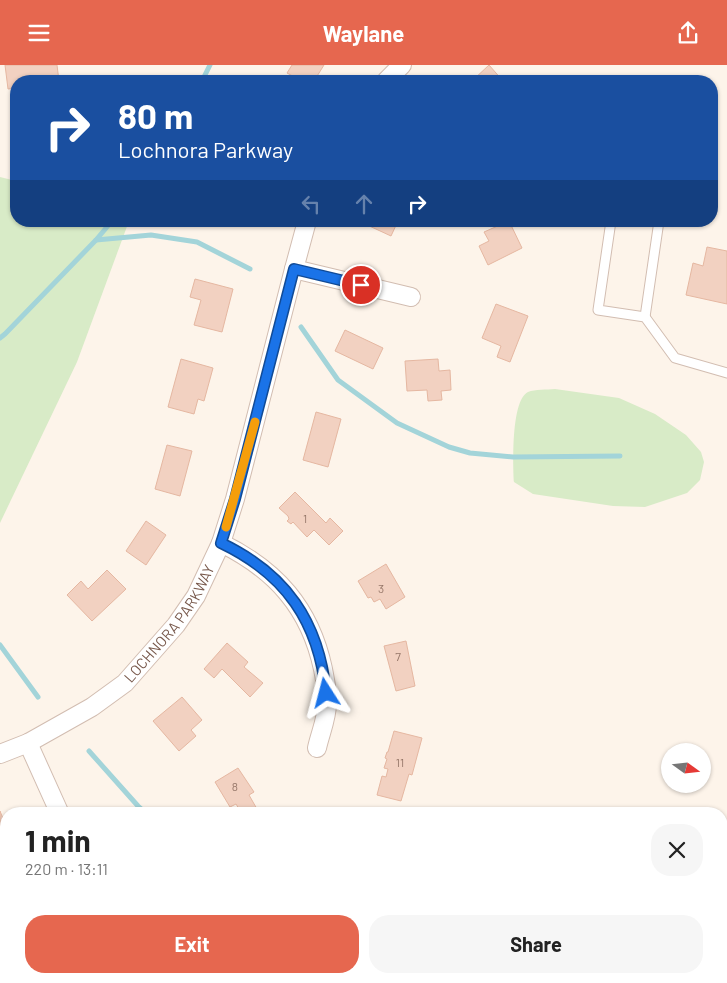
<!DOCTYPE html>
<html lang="en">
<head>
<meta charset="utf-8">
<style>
  :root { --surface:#fff; --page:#f6f6f6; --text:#222; --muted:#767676; --accent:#e6674f }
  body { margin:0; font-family:Barlow,sans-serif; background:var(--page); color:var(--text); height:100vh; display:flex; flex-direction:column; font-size:19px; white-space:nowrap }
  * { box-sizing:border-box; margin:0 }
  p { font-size:16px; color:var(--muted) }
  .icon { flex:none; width:28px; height:28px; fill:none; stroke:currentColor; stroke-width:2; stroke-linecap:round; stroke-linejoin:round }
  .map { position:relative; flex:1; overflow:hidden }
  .drawer { position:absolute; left:0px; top:742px; width:728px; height:176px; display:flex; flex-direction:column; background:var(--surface); border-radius:20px 20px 0 0; box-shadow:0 1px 4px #0004 }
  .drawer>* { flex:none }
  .guide { position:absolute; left:10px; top:10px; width:708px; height:152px; border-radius:20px; box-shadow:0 1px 4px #0004; background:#1a4fa0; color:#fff; overflow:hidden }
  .needle { width:32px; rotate:105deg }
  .buttons { position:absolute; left:661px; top:678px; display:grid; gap:10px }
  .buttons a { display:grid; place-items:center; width:50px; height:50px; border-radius:50%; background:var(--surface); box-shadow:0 1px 4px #0004; font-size:25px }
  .pin { position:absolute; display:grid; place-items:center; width:42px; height:42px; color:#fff; margin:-21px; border:2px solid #fff; border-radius:50%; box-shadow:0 1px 5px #0007 }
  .me { position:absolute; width:55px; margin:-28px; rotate:351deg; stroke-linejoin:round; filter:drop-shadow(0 0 4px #0008) }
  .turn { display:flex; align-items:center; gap:18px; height:105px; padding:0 25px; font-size:22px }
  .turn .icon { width:65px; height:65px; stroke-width:2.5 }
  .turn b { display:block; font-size:35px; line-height:42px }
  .lanes { display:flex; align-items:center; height:48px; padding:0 25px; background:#0003; justify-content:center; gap:25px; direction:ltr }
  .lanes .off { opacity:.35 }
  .round { display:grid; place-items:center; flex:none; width:52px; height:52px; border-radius:20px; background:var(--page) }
  .headline { display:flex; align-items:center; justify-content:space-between; height:85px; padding:0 25px }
  h1 { font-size:30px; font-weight:700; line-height:38px }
  .cta { display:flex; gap:10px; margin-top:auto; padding:10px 25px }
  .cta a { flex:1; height:58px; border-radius:20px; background:var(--accent); color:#fff; font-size:20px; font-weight:700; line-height:58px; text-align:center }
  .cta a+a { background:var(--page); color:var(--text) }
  header { display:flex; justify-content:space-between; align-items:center; height:65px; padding:0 25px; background:var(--accent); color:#fff; font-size:22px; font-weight:700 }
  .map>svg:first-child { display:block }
</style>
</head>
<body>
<header><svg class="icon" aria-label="menu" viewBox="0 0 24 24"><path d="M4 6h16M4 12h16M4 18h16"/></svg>Waylane<svg class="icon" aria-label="share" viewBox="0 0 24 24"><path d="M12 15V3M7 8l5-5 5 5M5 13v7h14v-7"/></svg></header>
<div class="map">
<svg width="727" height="918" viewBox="0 0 727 918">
  <rect width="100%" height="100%" fill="#fdf4ea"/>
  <g fill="#d8ebc7">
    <polygon points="0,112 16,116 16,156 129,156 77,297 0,458"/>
    <path d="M555,324L619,333L655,349L686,370L701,387L704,397L700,415L687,428L645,442L613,441L533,429L514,417C513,399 511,335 528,327C535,324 547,325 555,324Z"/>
  </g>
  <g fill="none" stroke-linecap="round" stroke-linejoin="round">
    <g stroke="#a3d4d9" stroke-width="5">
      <polyline points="202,16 210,0"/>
      <polyline points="96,175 151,170 197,177 250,204"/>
      <polyline points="301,262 338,315 397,358 449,382 470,388 513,392 620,391"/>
      <polyline points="0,273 5,269 96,175 112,156"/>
      <polyline points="0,580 38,632"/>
      <polyline points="89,686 138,741 147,749"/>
      <polyline points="368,912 374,918"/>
    </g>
  </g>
  <g fill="#f2d1c1" stroke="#e5b7a1">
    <polygon points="5,0 57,0 59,16 16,16 16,23 8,24"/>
    <polygon points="292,0 324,0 314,16 302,16 287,8"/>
    <polygon points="489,0 503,16 472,16"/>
    <polygon points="367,156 398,156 391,171 365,159"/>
    <polygon points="509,156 522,183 488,200 479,181 489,176 484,167"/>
    <polygon points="707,182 727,186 727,239 686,230 693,198 703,201"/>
    <polygon points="195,214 233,224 222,267 194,260 201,235 190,232"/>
    <polygon points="496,239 528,251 510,297 497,292 501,281 482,273"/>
    <polygon points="345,265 383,283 373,304 335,286"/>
    <polygon points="181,294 213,303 204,336 198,334 194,349 168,342"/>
    <polygon points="438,294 439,306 450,305 451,325 441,326 442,335 428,336 427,325 407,326 405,296"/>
    <polygon points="316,347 341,354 328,402 303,395"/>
    <polygon points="167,380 192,386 180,431 155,424"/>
    <polygon points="295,427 326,458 330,453 343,466 329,480 314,465 307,472 293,457 291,459 287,456 289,454 288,451 279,443"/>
    <polygon points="146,456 166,470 146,500 126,486"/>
    <polygon points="386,499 405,532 386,544 380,534 374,537 371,532 368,533 358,516"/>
    <polygon points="107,505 126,524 92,556 67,530 81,516 88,524"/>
    <polygon points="406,576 415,621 396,626 384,581"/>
    <polygon points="227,578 248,597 244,602 263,618 250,632 222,604 214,613 204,604"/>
    <polygon points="182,632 202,655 191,665 196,671 179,686 153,656"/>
    <polygon points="394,666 422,673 412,710 409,709 401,736 377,730 382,711 386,712 388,704 384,703 387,694 385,693 387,687 388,687"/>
    <polygon points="238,703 254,727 249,730 257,744 249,749 242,749 236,739 230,742 215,717"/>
    <polygon points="0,746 6,761 6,773 0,775"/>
    <polygon points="6,817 6,854 0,841 0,820"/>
    <polygon points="27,912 63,912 66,918 30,918"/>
  </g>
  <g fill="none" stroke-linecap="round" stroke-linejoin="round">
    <defs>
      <g id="service">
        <polyline points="611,156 598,245 645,252 675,293 727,308"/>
        <polyline points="645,252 659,156"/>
      </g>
      <g id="minor">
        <polyline points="386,16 402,0"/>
        <polyline points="294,204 411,232"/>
        <path d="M221,478C276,505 310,543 323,604C325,615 328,627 327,639C327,653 320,669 317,683"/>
        <polyline points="28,678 60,749"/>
        <path id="s1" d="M0,689L28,678L92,642L125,618L176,560L196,531L221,478L235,434L294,204L307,156"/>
        <polyline points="136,912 139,918"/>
      </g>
    </defs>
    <use href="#service" stroke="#d2bdb1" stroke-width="11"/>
    <use href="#minor" stroke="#d2bdb1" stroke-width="20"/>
    <use href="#service" stroke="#fff" stroke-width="9"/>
    <use href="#minor" stroke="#fff" stroke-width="18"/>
  </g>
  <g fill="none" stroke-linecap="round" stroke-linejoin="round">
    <defs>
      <path id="route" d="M326,628C319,557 286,509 221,478L235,434L294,204L361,220"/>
    </defs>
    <use href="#route" stroke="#114b97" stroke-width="12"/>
    <use href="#route" stroke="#1a73e8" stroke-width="9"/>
    <polyline stroke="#f59e0b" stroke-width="9" points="226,462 255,357"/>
  </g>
  <g text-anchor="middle" stroke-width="5" stroke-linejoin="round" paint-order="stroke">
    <g font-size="12" fill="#967769">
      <text x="305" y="458">1</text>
      <text x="381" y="528">3</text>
      <text x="398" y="596">7</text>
      <text x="400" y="702">11</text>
      <text x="235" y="726">8</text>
    </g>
    <g font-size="15" fill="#78594c" stroke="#fff8f0">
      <text dy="5" stroke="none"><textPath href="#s1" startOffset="219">LOCHNORA PARKWAY</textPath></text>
    </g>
  </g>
</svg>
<div class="buttons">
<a><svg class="needle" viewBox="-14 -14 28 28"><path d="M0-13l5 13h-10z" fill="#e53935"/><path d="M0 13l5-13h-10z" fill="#767676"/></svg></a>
</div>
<div class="pin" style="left:361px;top:220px;background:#d93025"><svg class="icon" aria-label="arrive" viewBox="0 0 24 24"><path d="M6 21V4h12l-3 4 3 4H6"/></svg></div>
<svg class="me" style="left:326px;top:628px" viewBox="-20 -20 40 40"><path d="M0-17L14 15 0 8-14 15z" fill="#1a73e8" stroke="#fff" stroke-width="4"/></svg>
<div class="guide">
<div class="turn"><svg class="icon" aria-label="right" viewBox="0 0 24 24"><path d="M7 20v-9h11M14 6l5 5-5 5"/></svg><div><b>80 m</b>Lochnora Parkway</div></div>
<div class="lanes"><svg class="icon off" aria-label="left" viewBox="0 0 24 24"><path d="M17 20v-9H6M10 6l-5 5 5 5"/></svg><svg class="icon off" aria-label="ahead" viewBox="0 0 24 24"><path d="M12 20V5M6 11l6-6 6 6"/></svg><svg class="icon" aria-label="right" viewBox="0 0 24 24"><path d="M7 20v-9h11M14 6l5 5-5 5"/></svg></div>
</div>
<section class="drawer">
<div class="headline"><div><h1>1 min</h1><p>220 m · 13:11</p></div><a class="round"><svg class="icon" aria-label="close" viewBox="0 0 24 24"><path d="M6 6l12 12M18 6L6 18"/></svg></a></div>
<div class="cta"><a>Exit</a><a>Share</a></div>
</section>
</div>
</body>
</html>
